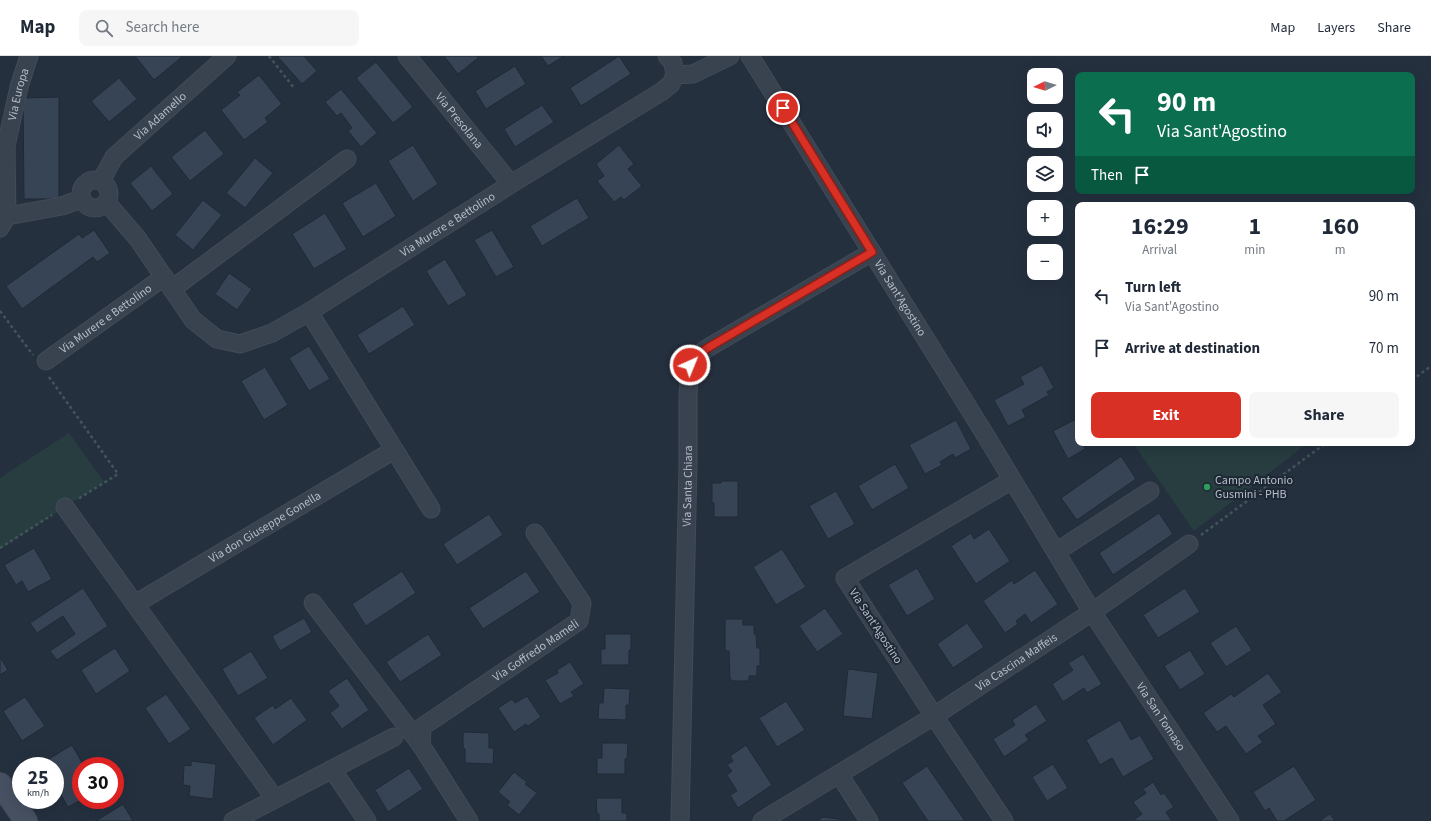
<!DOCTYPE html>
<html lang="en">
<head>
<meta charset="utf-8">
<style>
  :root { --surface:#fff; --page:#f6f6f7; --text:#1f2937; --muted:#747a83; --line:#e0e1e3; --accent:#d93025 }
  body { margin:0; font-family:"Source Sans 3",sans-serif; background:var(--page); color:var(--text); height:100vh; display:flex; flex-direction:column; font-size:15px; white-space:nowrap }
  * { box-sizing:border-box; margin:0 }
  p { font-size:13px; color:var(--muted) }
  .icon { flex:none; width:22px; height:22px; fill:none; stroke:currentColor; stroke-width:2; stroke-linecap:round; stroke-linejoin:round }
  .map { position:relative; flex:1; overflow:hidden }
  .side { position:absolute; left:1075px; top:146px; width:340px; height:244px; display:flex; flex-direction:column; background:var(--surface); border-radius:8px; box-shadow:0 4px 16px #0002 }
  .side>* { flex:none }
  .hud { position:absolute; left:1075px; top:16px; width:340px; height:122px; border-radius:8px; box-shadow:0 4px 16px #0002; background:#0b6e4f; color:#fff; overflow:hidden }
  .needle { width:26px; rotate:265deg }
  .tools { position:absolute; left:1027px; top:12px; display:grid; gap:8px }
  .tools a { display:grid; place-items:center; width:36px; height:36px; border-radius:8px; background:var(--surface); box-shadow:0 4px 16px #0002; font-size:20px }
  .speed { position:absolute; left:12px; top:701px; display:flex; gap:8px; font-size:20px; font-weight:700; text-align:center }
  .speed>* { display:grid; place-content:center; width:52px; height:52px; border-radius:50%; background:var(--surface); box-shadow:0 4px 16px #0002; line-height:1 }
  .speed small { font-size:10px; font-weight:400 }
  .speed .limit { border:6px solid #d22; background:#fff; color:#111 }
  .pin { position:absolute; display:grid; place-items:center; width:34px; height:34px; color:#fff; margin:-17px; border:2px solid #fff; border-radius:50%; box-shadow:0 1px 4px #0007 }
  .me { position:absolute; width:44px; margin:-22px; rotate:44deg; stroke-linejoin:round; filter:drop-shadow(0 0 3px #0008) }
  .turn { display:flex; align-items:center; gap:14px; height:84px; padding:0 16px; font-size:18px }
  .turn .icon { width:52px; height:52px; stroke-width:2.5 }
  .turn b { display:block; font-size:28px; line-height:34px }
  .then { display:flex; align-items:center; height:38px; padding:0 16px; background:#0003; gap:8px; font-size:15px }
  .eta { display:flex; justify-content:space-evenly; align-items:center; height:68px; text-align:center }
  .eta b { font-size:24px; font-weight:700; line-height:28px }
  .primary-button { display:flex; gap:8px; margin-top:auto; padding:8px 16px }
  .primary-button a { flex:1; height:46px; border-radius:8px; background:var(--accent); color:#fff; font-size:16px; font-weight:700; line-height:46px; text-align:center }
  .primary-button a+a { background:var(--page); color:var(--text) }
  ul { padding:0; list-style:none }
  li { display:flex; align-items:center; gap:12px; height:52px; padding:0 16px }
  li div { flex:1 }
  li b { display:block; font-size:15px }
  li em { font-style:normal }
  header { display:flex; align-items:center; gap:24px; box-sizing:border-box; height:56px; padding:0 20px; background:var(--surface); border-bottom:1px solid var(--line) }
  header strong { font-size:19px }
  nav { display:flex; gap:22px; margin-inline-start:auto; font-size:14px }
  .search { width:280px; height:36px; background:var(--page); display:flex; align-items:center; gap:10px; box-sizing:border-box; padding:0 14px; border-radius:8px; color:var(--muted); font-size:15px }
  .map>svg:first-child { display:block }
</style>
</head>
<body>
<header>
<strong>Map</strong>
<div class="search"><svg class="icon" aria-label="search" viewBox="0 0 24 24"><circle cx="10" cy="10" r="6"/><path d="M15 15l6 6"/></svg>Search here</div>
<nav><a>Map</a><a>Layers</a><a>Share</a></nav>
</header>
<div class="map">
<svg width="1431" height="765" viewBox="0 0 1431 765">
  <rect width="100%" height="100%" fill="#25303f"/>
  <g fill="#273d40">
    <polygon points="69,377 104,426 0,493 0,422"/>
    <polygon points="1133,387 1308,387 1194,475"/>
  </g>
  <g fill="#374455" stroke="#202936">
    <polygon points="135,0 183,0 154,24"/>
    <polygon points="277,0 304,0 317,15 302,28"/>
    <polygon points="444,0 477,0 478,2 458,18"/>
    <polygon points="541,0 564,0 548,10"/>
    <polygon points="619,0 631,18 581,50 570,32"/>
    <polygon points="376,6 413,51 393,67 356,22"/>
    <polygon points="515,10 526,28 486,53 475,35"/>
    <polygon points="259,19 282,48 265,62 268,66 244,84 221,54 240,39 237,36"/>
    <polygon points="119,22 137,43 109,66 91,45"/>
    <polygon points="341,33 377,77 361,91 348,75 352,72 341,57 337,60 325,46"/>
    <polygon points="59,41 59,143 24,143 23,42"/>
    <polygon points="542,49 554,66 515,91 504,73"/>
    <polygon points="205,74 224,98 190,125 171,101"/>
    <polygon points="413,89 438,128 413,145 388,105"/>
    <polygon points="619,89 634,108 628,113 642,130 624,144 621,141 614,146 597,125 604,120 596,108"/>
    <polygon points="255,102 273,117 245,152 226,137"/>
    <polygon points="151,110 173,138 152,155 130,127"/>
    <polygon points="376,127 396,160 363,181 342,147"/>
    <polygon points="577,142 589,162 542,190 530,170"/>
    <polygon points="203,144 222,159 193,194 175,179"/>
    <polygon points="325,157 347,193 314,213 292,178"/>
    <polygon points="94,174 110,197 97,206 93,201 22,253 6,230 79,178 82,182"/>
    <polygon points="492,174 514,211 496,221 474,184"/>
    <polygon points="445,203 467,239 448,250 426,215"/>
    <polygon points="229,217 252,233 237,254 215,238"/>
    <polygon points="403,250 415,269 369,298 357,279"/>
    <polygon points="309,290 330,323 309,335 289,302"/>
    <polygon points="1042,309 1054,332 1047,336 1049,339 1022,354 1026,361 1008,370 994,344 1024,328 1020,321"/>
    <polygon points="265,311 288,349 264,364 241,325"/>
    <polygon points="1078,362 1078,387 1090,387 1084,390 1085,393 1068,403 1053,375"/>
    <polygon points="956,364 971,393 955,402 953,398 940,406 942,409 925,418 909,389"/>
    <polygon points="1121,400 1136,423 1077,464 1061,442"/>
    <polygon points="895,408 909,432 872,454 858,430"/>
    <polygon points="721,425 738,425 738,461 714,461 714,447 712,447 712,427 721,427"/>
    <polygon points="836,435 855,468 828,483 809,450"/>
    <polygon points="1159,457 1173,478 1113,519 1099,497"/>
    <polygon points="489,458 503,479 457,509 443,488"/>
    <polygon points="989,473 1010,505 976,528 951,490 971,477 974,483"/>
    <polygon points="34,492 52,523 28,536 22,525 16,529 4,509"/>
    <polygon points="782,493 806,531 776,549 753,511"/>
    <polygon points="917,512 935,543 907,560 888,529"/>
    <polygon points="1035,514 1058,548 1031,567 1025,558 1016,565 1018,568 1005,577 983,545 1012,524 1014,528"/>
    <polygon points="402,515 416,537 366,570 352,548"/>
    <polygon points="526,515 540,536 483,573 469,552"/>
    <polygon points="83,532 108,570 57,604 50,595 75,578 63,560 37,577 30,567"/>
    <polygon points="1185,532 1200,556 1158,582 1143,559"/>
    <polygon points="825,552 843,578 817,596 799,570"/>
    <polygon points="304,562 312,576 280,595 272,580"/>
    <polygon points="725,563 743,563 743,569 754,569 754,578 756,578 757,592 760,592 760,610 757,610 757,620 749,620 749,625 732,625 730,622 729,595 725,595"/>
    <polygon points="967,567 984,591 953,612 937,588"/>
    <polygon points="1236,570 1252,594 1226,611 1210,587"/>
    <polygon points="428,578 442,599 400,626 386,606"/>
    <polygon points="605,578 631,578 631,594 629,594 629,609 601,609 601,593 605,593"/>
    <polygon points="115,592 130,615 96,638 81,614"/>
    <polygon points="1190,594 1205,618 1180,634 1164,610"/>
    <polygon points="251,595 268,622 238,640 222,613"/>
    <polygon points="1083,598 1102,628 1087,637 1084,632 1063,646 1052,628 1073,614 1068,607"/>
    <polygon points="0,601 8,614 0,619"/>
    <polygon points="570,606 584,628 571,636 574,640 560,648 545,624 558,617 557,614"/>
    <polygon points="848,613 878,617 872,663 843,660"/>
    <polygon points="1268,617 1282,636 1263,649 1276,668 1258,680 1263,686 1246,698 1226,670 1217,676 1203,657 1231,638 1234,641"/>
    <polygon points="347,622 369,654 342,673 330,657 339,650 328,635"/>
    <polygon points="604,632 630,633 629,649 626,649 626,664 598,663 599,647 603,647"/>
    <polygon points="166,638 191,673 169,688 145,652"/>
    <polygon points="527,640 541,661 528,670 526,668 514,676 498,652 512,643 515,647"/>
    <polygon points="25,641 45,670 22,685 3,655"/>
    <polygon points="291,642 307,664 273,689 254,662 273,649 275,653"/>
    <polygon points="786,645 805,674 777,691 759,662"/>
    <polygon points="1036,648 1047,665 1025,679 1029,684 1004,701 993,683 1015,669 1012,664"/>
    <polygon points="1120,664 1131,684 1140,679 1154,703 1123,721 1112,702 1100,709 1086,684"/>
    <polygon points="463,676 489,677 489,692 494,692 493,708 465,707 465,693 463,692"/>
    <polygon points="602,687 628,687 627,703 625,703 625,718 597,718 597,702 602,702"/>
    <polygon points="72,689 84,710 81,710 81,744 68,751 55,729 55,710 44,710 42,707"/>
    <polygon points="746,689 772,729 738,752 730,739 737,735 727,719 732,715 727,709 733,705 730,700"/>
    <polygon points="191,705 216,708 213,743 189,740 190,730 183,729 184,709 191,710"/>
    <polygon points="1053,708 1068,732 1047,745 1032,721"/>
    <polygon points="927,710 965,765 928,765 902,727"/>
    <polygon points="1294,710 1316,744 1284,765 1277,765 1269,752 1265,755 1253,736"/>
    <polygon points="409,712 423,733 388,756 375,734"/>
    <polygon points="514,716 527,726 525,728 537,737 519,759 507,749 510,746 498,736"/>
    <polygon points="1153,726 1161,739 1164,737 1174,751 1166,756 1172,765 1135,765 1134,764 1142,758 1133,746 1146,737 1143,733"/>
    <polygon points="596,742 622,742 622,757 627,757 627,765 599,765 599,758 597,758"/>
    <polygon points="123,748 133,765 96,765"/>
    <polygon points="1330,758 1335,765 1319,765"/>
    <polygon points="823,761 839,763 841,765 817,765"/>
  </g>
  <g fill="none" stroke-linecap="round" stroke-linejoin="round">
    <defs>
      <g id="street">
        <path id="s1" d="M407,0L511,128"/>
        <polyline points="667,0 673,7 675,19"/>
        <path id="s2" d="M750,0L986,380L1092,556L1230,765"/>
        <circle cx="95" cy="138" r="14"/>
        <path id="s3" d="M101,125L114,101L227,0"/>
        <path id="s4" d="M107,147L138,183L193,264L217,283L240,288L272,277L309,256L511,128L661,36L671,28L675,19L693,18L730,0"/>
        <polyline points="7,160 62,150 81,143"/>
        <path id="s5" d="M0,172L7,160L6,90L19,31L29,0"/>
        <polyline points="172,233 347,103"/>
        <polyline points="309,256 431,453"/>
        <path id="s6" d="M46,305L164,221"/>
        <polyline points="65,451 275,743"/>
        <polyline points="1056,496 1150,435"/>
        <polyline points="313,547 421,689"/>
        <path id="s7" d="M135,548L394,394"/>
        <polyline points="332,713 367,765"/>
        <polyline points="839,718 869,765"/>
        <polyline points="233,765 394,681"/>
        <path id="s8" d="M469,765L421,689L422,671L579,565L582,547L535,477"/>
        <path id="s9" d="M680,765L688,409V339L690,309L697,299L711,290L872,196"/>
        <path id="s10" d="M762,765L934,660L1092,556L1189,488"/>
        <polyline points="1004,765 934,660 845,522 1012,424"/>
      </g>
      <polyline id="secondary" points="0,728 26,765"/>
    </defs>
    <use href="#street" stroke="#424b58" stroke-width="19"/>
    <use href="#secondary" stroke="#424b58" stroke-width="24"/>
    <g stroke="#405658" stroke-width="2.5" stroke-dasharray="3 3" stroke-linecap="butt">
      <polyline points="269,0 294,32"/>
      <polyline points="0,255 33,299"/>
      <polyline points="49,321 118,418 78,443"/>
      <polyline points="1412,324 1431,310"/>
      <polyline points="1201,479 1326,387"/>
      <polyline points="0,492 52,459"/>
    </g>
    <use href="#street" stroke="#39424f" stroke-width="17"/>
    <use href="#secondary" stroke="#475162" stroke-width="22"/>
  </g>
  <g fill="none" stroke-linecap="round" stroke-linejoin="round">
    <defs>
      <polyline id="route" points="690,309 697,299 711,290 872,196 783,52"/>
    </defs>
    <use href="#route" stroke="#8d1f18" stroke-width="10"/>
    <use href="#route" stroke="#d93025" stroke-width="7"/>
  </g>
  <circle fill="#2e9e5b" stroke="#1e2734" stroke-width="1.5" cx="1207" cy="431" r="4"/>
  <g text-anchor="middle" stroke-width="4" stroke-linejoin="round" paint-order="stroke">
    <g font-size="12" fill="#b5bdca" stroke="#1e2734">
      <text dy="4" stroke="none"><textPath href="#s5" startOffset="137">Via Europa</textPath></text>
      <text dy="4" stroke="none"><textPath href="#s3" startOffset="89">Via Adamello</textPath></text>
      <text dy="4" stroke="none"><textPath href="#s1" startOffset="83">Via Presolana</textPath></text>
      <text dy="4" stroke="none"><textPath href="#s4" startOffset="440">Via Murere e Bettolino</textPath></text>
      <text dy="4" stroke="none"><textPath href="#s2" startOffset="285">Via Sant'Agostino</textPath></text>
      <text dy="4" stroke="none"><textPath href="#s6" startOffset="73">Via Murere e Bettolino</textPath></text>
      <text dy="4" stroke="none"><textPath href="#s9" startOffset="335">Via Santa Chiara</textPath></text>
      <text dy="4" stroke="none"><textPath href="#s7" startOffset="151">Via don Giuseppe Gonella</textPath></text>
      <text transform="translate(876 570) rotate(57)" y="4">Via Sant'Agostino</text>
      <text dy="4" stroke="none"><textPath href="#s8" startOffset="245">Via Goffredo Mameli</textPath></text>
      <text dy="4" stroke="none"><textPath href="#s10" startOffset="300">Via Cascina Maffeis</textPath></text>
      <text dy="4" stroke="none"><textPath href="#s2" startOffset="778">Via San Tomaso</textPath></text>
    </g>
    <g font-size="12" fill="#b5bdca" stroke="#1e2734" text-anchor="start">
      <text x="1215" y="428">Campo Antonio<tspan x="1215" dy="14">Gusmini - PHB</tspan></text>
    </g>
  </g>
</svg>
<div class="tools">
<a><svg class="needle" viewBox="-14 -14 28 28"><path d="M0-13l5 13h-10z" fill="#e53935"/><path d="M0 13l5-13h-10z" fill="#747a83"/></svg></a>
<a><svg class="icon" aria-label="sound" viewBox="0 0 24 24"><path d="M4 9h4l5-4v14l-5-4H4zM17 9q2 3 0 6"/></svg></a>
<a><svg class="icon" aria-label="layers" viewBox="0 0 24 24"><path d="M12 4l9 5-9 5-9-5zM3 14l9 5 9-5"/></svg></a>
<a>+</a>
<a>−</a>
</div>
<div class="speed"><div>25<small>km/h</small></div><div class="limit">30</div></div>
<div class="pin" style="left:783px;top:52px;background:#d93025"><svg class="icon" aria-label="arrive" viewBox="0 0 24 24"><path d="M6 21V4h12l-3 4 3 4H6"/></svg></div>
<svg class="me" style="left:690px;top:309px" viewBox="-20 -20 40 40"><circle r="17" fill="#d93025" stroke="#fff" stroke-width="3"/><path d="M0-11L8 9 0 5-8 9z" fill="#fff"/></svg>
<div class="hud">
<div class="turn"><svg class="icon" aria-label="left" viewBox="0 0 24 24"><path d="M17 20v-9H6M10 6l-5 5 5 5"/></svg><div><b>90 m</b>Via Sant'Agostino</div></div>
<div class="then">Then<svg class="icon" aria-label="arrive" viewBox="0 0 24 24"><path d="M6 21V4h12l-3 4 3 4H6"/></svg></div>
</div>
<section class="side">
<div class="eta">
<div><b>16:29</b><p>Arrival</p></div>
<div><b>1</b><p>min</p></div>
<div><b>160</b><p>m</p></div>
</div>
<ul>
<li><svg class="icon" aria-label="left" viewBox="0 0 24 24"><path d="M17 20v-9H6M10 6l-5 5 5 5"/></svg><div><b>Turn left</b><p>Via Sant'Agostino</p></div><em>90 m</em></li>
<li><svg class="icon" aria-label="arrive" viewBox="0 0 24 24"><path d="M6 21V4h12l-3 4 3 4H6"/></svg><div><b>Arrive at destination</b></div><em>70 m</em></li>
</ul>
<div class="primary-button"><a>Exit</a><a>Share</a></div>
</section>
</div>
</body>
</html>
